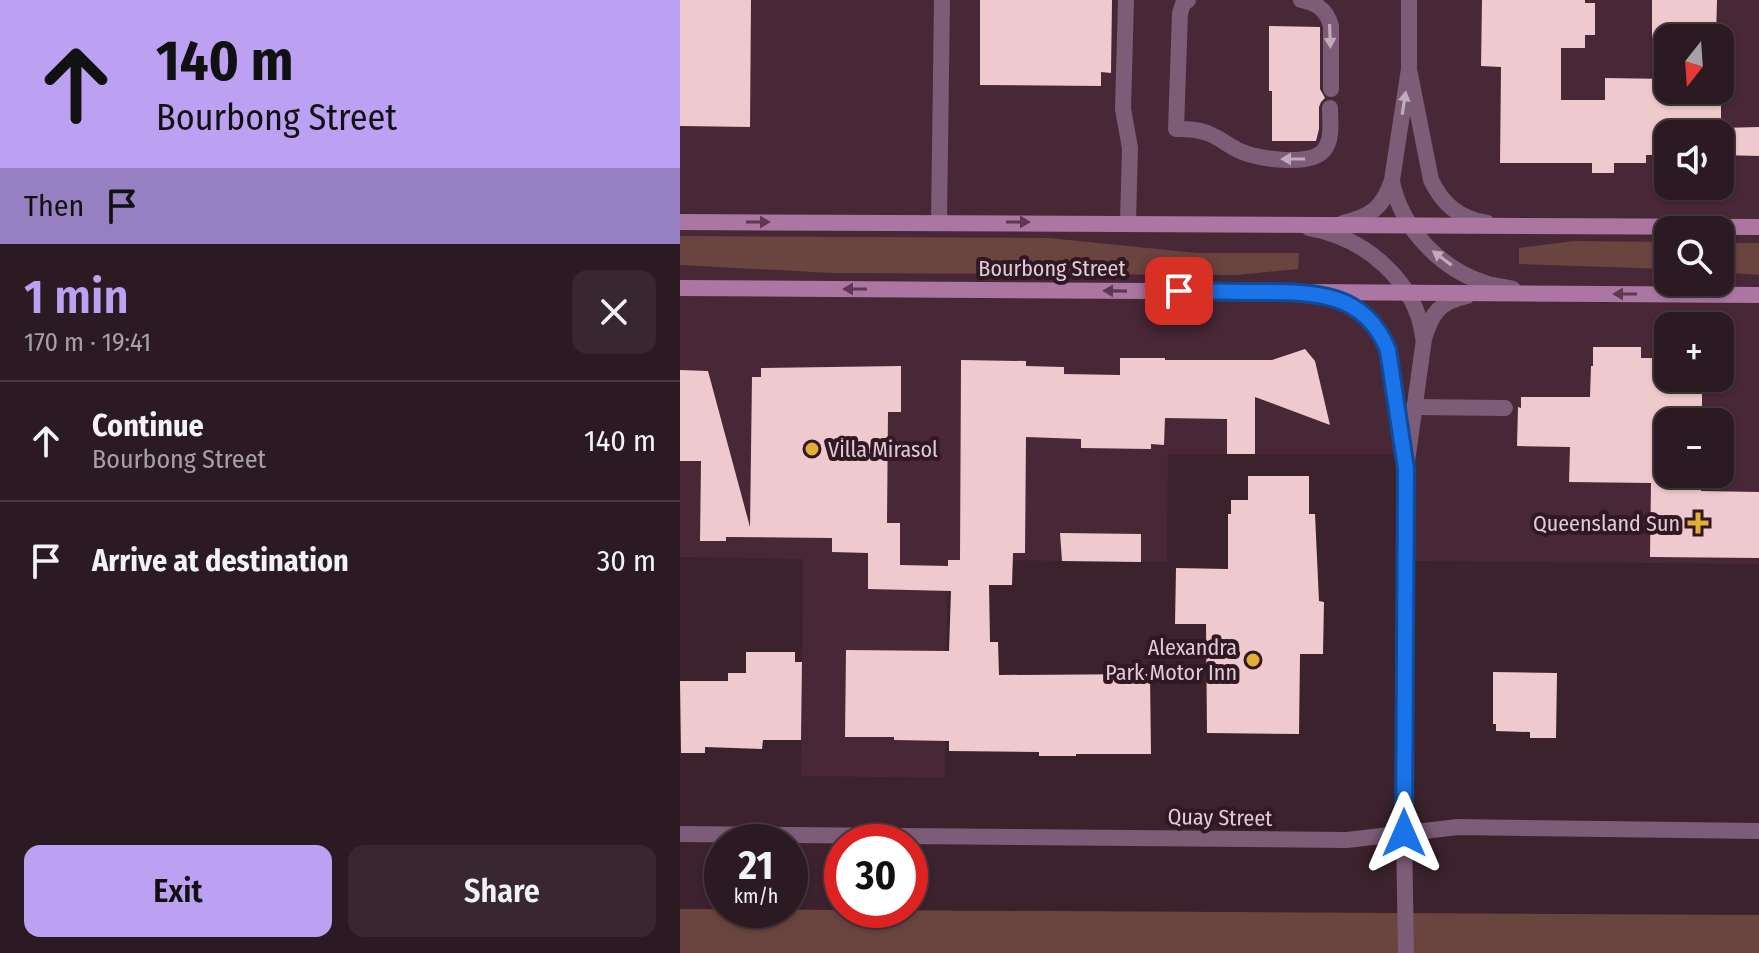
<!DOCTYPE html>
<html lang="en">
<head>
<meta charset="utf-8">
<style>
  :root { --surface:#2c1a22; --page:#38272f; --text:#f1f3f6; --muted:#a6a1a5; --line:#483840; --accent:#bca0f2 }
  body { margin:0; font-family:"Fira Sans Condensed",sans-serif; background:var(--page); color:var(--text); height:100vh; display:flex; flex-direction:column; font-size:30px; white-space:nowrap }
  * { box-sizing:border-box; margin:0 }
  p { font-size:26px; color:var(--muted) }
  .icon { flex:none; width:44px; height:44px; fill:none; stroke:currentColor; stroke-width:2; stroke-linecap:round; stroke-linejoin:round }
  .map { position:relative; flex:1; overflow:hidden }
  .side { display:flex; flex-direction:column; background:var(--surface); width:680px }
  .side>* { flex:none }
  .top-card { background:#bca0f2; color:#111; overflow:hidden }
  .needle { width:52px; rotate:197deg }
  .buttons { position:absolute; left:974px; top:24px; display:grid; gap:16px }
  .buttons a { display:grid; place-items:center; width:80px; height:80px; border-radius:16px; background:var(--surface); box-shadow:0 2px 6px #0004,0 0 0 2px var(--line); font-size:40px }
  .speed { position:absolute; left:24px; top:824px; display:flex; gap:16px; font-size:40px; font-weight:700; text-align:center }
  .speed>* { display:grid; place-content:center; width:104px; height:104px; border-radius:50%; background:var(--surface); box-shadow:0 2px 6px #0004,0 0 0 2px var(--line); line-height:1 }
  .speed small { font-size:20px; font-weight:400 }
  .speed .limit { border:12px solid #d22; background:#fff; color:#111 }
  .pin { position:absolute; display:grid; place-items:center; width:68px; height:68px; color:#fff; margin:-34px; border-radius:16px; box-shadow:0 4px 12px #0006 }
  .me { position:absolute; width:88px; margin:-44px; rotate:0deg; stroke-linejoin:round; filter:drop-shadow(0 0 6px #0008) }
  .turn { display:flex; align-items:center; gap:28px; height:168px; padding:0 24px; font-size:36px }
  .turn .icon { width:104px; height:104px; stroke-width:2.5 }
  .turn b { display:block; font-size:56px; line-height:68px }
  .then { display:flex; align-items:center; height:76px; padding:0 24px; background:#0003; gap:16px; font-size:30px }
  .round { display:grid; place-items:center; flex:none; width:84px; height:84px; border-radius:16px; background:var(--page) }
  .summary { display:flex; align-items:center; justify-content:space-between; height:136px; padding:0 24px }
  h1 { font-size:48px; font-weight:600; line-height:60px; color:var(--accent) }
  .primary-button { display:flex; gap:16px; margin-top:auto; padding:16px 24px }
  .primary-button a { flex:1; height:92px; border-radius:16px; background:var(--accent); color:#111; font-size:32px; font-weight:600; line-height:92px; text-align:center }
  .primary-button a+a { background:var(--page); color:var(--text) }
  ul { padding:0; list-style:none }
  li { display:flex; align-items:center; gap:24px; height:120px; padding:0 24px; border-top:2px solid var(--line) }
  li div { flex:1 }
  li b { display:block; font-size:30px }
  li em { font-style:normal }
  main { display:flex; flex:1; min-height:0 }
  .map>svg:first-child { display:block }
</style>
</head>
<body>
<main>
<section class="side">
<div class="top-card">
<div class="turn"><svg class="icon" aria-label="ahead" viewBox="0 0 24 24"><path d="M12 20V5M6 11l6-6 6 6"/></svg><div><b>140 m</b>Bourbong Street</div></div>
<div class="then">Then<svg class="icon" aria-label="arrive" viewBox="0 0 24 24"><path d="M6 21V4h12l-3 4 3 4H6"/></svg></div>
</div>
<div class="summary"><div><h1>1 min</h1><p>170 m · 19:41</p></div><a class="round"><svg class="icon" aria-label="close" viewBox="0 0 24 24"><path d="M6 6l12 12M18 6L6 18"/></svg></a></div>
<ul>
<li><svg class="icon" aria-label="ahead" viewBox="0 0 24 24"><path d="M12 20V5M6 11l6-6 6 6"/></svg><div><b>Continue</b><p>Bourbong Street</p></div><em>140 m</em></li>
<li><svg class="icon" aria-label="arrive" viewBox="0 0 24 24"><path d="M6 21V4h12l-3 4 3 4H6"/></svg><div><b>Arrive at destination</b></div><em>30 m</em></li>
</ul>
<div class="primary-button"><a>Exit</a><a>Share</a></div>
</section>
<div class="map">
<svg width="1079" height="953" viewBox="0 0 1079 953">
  <rect width="100%" height="100%" fill="#3b222d"/>
  <path fill="#482736" fill-rule="evenodd" d="M0,0H1079V564L722,561L720,454H488L487,562L268,560L265,778L121,776L123,559L0,557ZM988,38H1040V90H988ZM988,134H1040V186H988ZM988,230H1040V282H988ZM988,326H1040V378H988ZM988,422H1040V474H988Z"/>
  <g fill="#6a443f">
    <polygon points="0,236 369,238 517,253 619,253 618,269 557,275 152,273 0,265"/>
    <polygon points="894,241 988,242 988,269 839,264 839,248"/>
    <polygon points="1040,243 1079,243 1079,275 1040,272"/>
    <polygon points="0,909 1079,915 1079,953 0,953"/>
  </g>
  <g fill="#eec9cd">
    <polygon points="0,0 71,0 70,127 0,126"/>
    <polygon points="300,0 432,0 431,73 421,72 421,86 300,85"/>
    <polygon points="802,0 905,0 905,3 915,3 915,35 905,35 905,48 881,48 881,100 925,100 925,78 988,79 988,90 1036,90 1036,105 1041,104 1041,128 1079,127 1079,156 1040,155 1040,134 988,134 988,155 966,155 966,163 934,163 934,173 912,173 912,163 820,163 821,67 801,66"/>
    <polygon points="972,0 1037,0 1036,38 972,38"/>
    <polygon points="589,26 640,27 640,89 645,98 641,102 639,107 639,129 636,141 592,141 592,91 589,91"/>
    <polygon points="913,347 961,347 961,358 988,358 988,378 1022,378 1022,422 988,422 988,474 1022,474 1021,491 1079,492 1079,558 970,557 971,483 889,482 890,447 837,446 838,407 841,408 841,397 910,397 911,366 913,366"/>
    <polygon points="625,349 635,361 650,425 575,397 575,454 547,454 547,419 485,418 484,445 471,444 471,449 401,448 401,439 346,437 345,553 333,553 332,585 309,585 310,642 318,642 319,675 470,674 471,754 396,754 396,756 359,756 359,752 269,751 269,741 214,740 214,737 165,737 166,650 269,651 271,591 188,589 188,553 152,552 152,538 46,537 46,541 20,541 21,461 0,461 0,370 28,371 70,527 72,377 81,377 81,368 221,366 221,412 208,412 207,523 220,523 220,565 268,566 268,560 280,560 281,360 346,361 346,366 384,367 384,374 440,375 440,358 485,358 485,360 592,360"/>
    <polygon points="568,476 629,476 629,514 635,514 639,601 644,602 643,654 620,654 619,734 527,733 526,624 495,624 496,568 548,569 548,514 551,514 551,500 568,500"/>
    <polygon points="380,533 461,534 461,562 382,561"/>
    <polygon points="66,652 115,652 115,662 122,662 121,740 83,740 82,749 25,747 25,753 1,753 0,681 48,681 48,673 66,673"/>
    <polygon points="813,672 877,673 876,738 850,738 850,732 816,731 816,724 813,724"/>
  </g>
  <g fill="none" stroke-linecap="round" stroke-linejoin="round">
    <g stroke="#7d5c77" stroke-width="16">
      <polyline points="446,0 443,109 450,148 448,222"/>
      <path d="M508,0L503,4L500,13L496,129C507,129 517,129 527,133C539,137 549,146 560,151C577,159 631,167 644,150C653,139 650,121 650,108"/>
      <path d="M621,0C637,3 647,10 651,26V89"/>
      <polyline points="259,222 262,0"/>
      <polyline points="734,407 825,408"/>
      <polyline points="724,833 726,953"/>
    </g>
    <g stroke="#7d5c77" stroke-width="16">
      <polyline points="729,0 729,69"/>
      <path d="M712,182C722,229 761,270 808,284C816,286 825,287 833,289"/>
      <path d="M663,223C691,216 703,208 712,180L729,69L751,180C763,205 779,218 807,223"/>
      <path d="M629,228C684,237 736,281 743,337"/>
      <path d="M638,295C671,302 695,318 708,350L726,469L744,339C752,312 760,302 787,296"/>
      <polyline points="724,833 726,469"/>
      <polyline points="0,834 667,840 778,827 1079,831"/>
    </g>
    <g stroke="#ab77a2" stroke-width="16">
      <polyline points="0,222 1079,227"/>
      <polyline points="0,288 1079,295"/>
    </g>
  </g>
  <defs><path id="oneway-solid" d="M-6-.8H1V-3.2L6.5 0L1 3.2V.8H-6Z" transform="scale(2)"/></defs>
  <g fill="#c2acb9">
    <use href="#oneway-solid" transform="translate(650 36) rotate(88)"/>
    <use href="#oneway-solid" transform="translate(724 103) rotate(-81)"/>
    <use href="#oneway-solid" transform="translate(613 159) rotate(-180)"/>
    <use href="#oneway-solid" transform="translate(762 258) rotate(-143)"/>
  </g>
  <g fill="#5c3950">
    <use href="#oneway-solid" transform="translate(78 222)"/>
    <use href="#oneway-solid" transform="translate(338 222)"/>
    <use href="#oneway-solid" transform="translate(175 289) rotate(-180)"/>
    <use href="#oneway-solid" transform="translate(435 291) rotate(-179)"/>
    <use href="#oneway-solid" transform="translate(945 294) rotate(-180)"/>
  </g>
  <g fill="none" stroke-linecap="round" stroke-linejoin="round">
    <defs>
      <path id="route" d="M499,291C526,291 554,292 581,292C635,292 685,292 708,350L726,469L724,833"/>
    </defs>
    <use href="#route" stroke="#114b97" stroke-width="20"/>
    <use href="#route" stroke="#1a73e8" stroke-width="14"/>
  </g>
  <g fill="#e2ae34" stroke="#311824" stroke-width="3">
    <circle cx="132" cy="449" r="8"/>
    <path d="M1014 511h8v8h8v8h-8v8h-8v-8h-8v-8h8z"/>
    <circle cx="573" cy="660" r="8"/>
  </g>
  <g text-anchor="middle" stroke-width="8" stroke-linejoin="round" paint-order="stroke">
    <g font-size="22" fill="#dfced5" stroke="#311824">
      <text x="372" y="276">Bourbong Street</text>
      <text transform="translate(540 817) rotate(1)" y="8">Quay Street</text>
    </g>
    <g font-size="22" fill="#dfced5" stroke="#311824" text-anchor="end">
      <text x="148" y="457" text-anchor="start">Villa Mirasol</text>
      <text x="1000" y="531">Queensland Sun</text>
      <text x="557" y="655">Alexandra<tspan x="557" dy="25">Park Motor Inn</tspan></text>
    </g>
  </g>
</svg>
<div class="buttons">
<a><svg class="needle" viewBox="-14 -14 28 28"><path d="M0-13l5 13h-10z" fill="#e53935"/><path d="M0 13l5-13h-10z" fill="#a6a1a5"/></svg></a>
<a><svg class="icon" aria-label="sound" viewBox="0 0 24 24"><path d="M4 9h4l5-4v14l-5-4H4zM17 9q2 3 0 6"/></svg></a>
<a><svg class="icon" aria-label="search" viewBox="0 0 24 24"><circle cx="10" cy="10" r="6"/><path d="M15 15l6 6"/></svg></a>
<a>+</a>
<a>−</a>
</div>
<div class="speed"><div>21<small>km/h</small></div><div class="limit">30</div></div>
<div class="pin" style="left:499px;top:291px;background:#d93025"><svg class="icon" aria-label="arrive" viewBox="0 0 24 24"><path d="M6 21V4h12l-3 4 3 4H6"/></svg></div>
<svg class="me" style="left:724px;top:833px" viewBox="-20 -20 40 40"><path d="M0-17L14 15 0 8-14 15z" fill="#1a73e8" stroke="#fff" stroke-width="4"/></svg>
</div>
</main>
</body>
</html>
